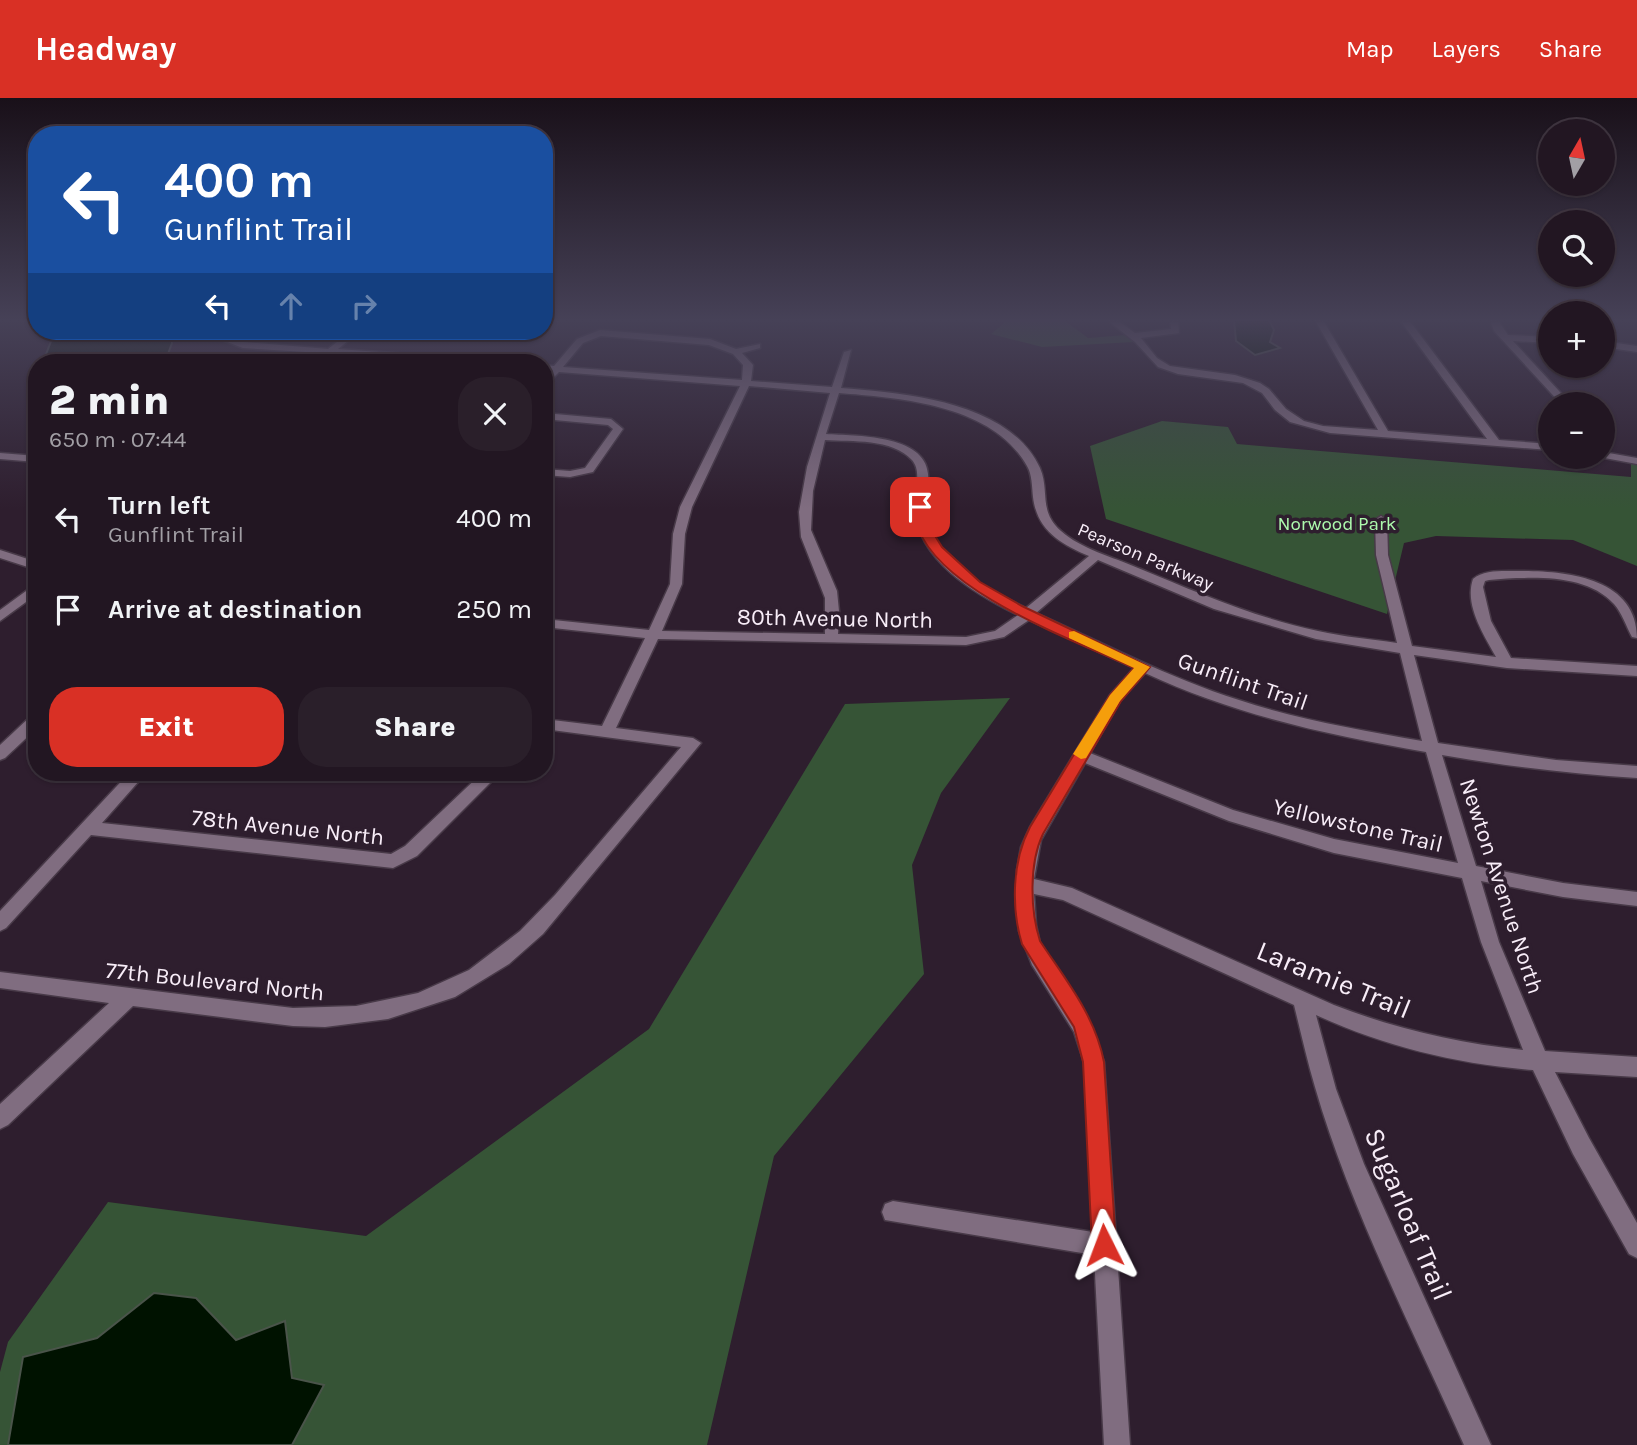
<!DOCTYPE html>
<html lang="en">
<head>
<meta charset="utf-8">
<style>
  :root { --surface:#221622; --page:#2a1f2a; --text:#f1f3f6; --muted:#a29fa5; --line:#3f3540; --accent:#d93025 }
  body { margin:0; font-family:Karla,sans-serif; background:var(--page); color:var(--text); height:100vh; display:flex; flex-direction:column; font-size:26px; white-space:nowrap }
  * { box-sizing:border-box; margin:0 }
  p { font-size:23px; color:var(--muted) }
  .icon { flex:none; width:38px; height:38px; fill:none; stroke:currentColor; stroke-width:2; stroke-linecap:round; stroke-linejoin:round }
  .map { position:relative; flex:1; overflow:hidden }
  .panel { position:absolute; left:28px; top:256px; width:525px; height:427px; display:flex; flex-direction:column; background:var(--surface); border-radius:28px; box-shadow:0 2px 5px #0004,0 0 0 2px var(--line) }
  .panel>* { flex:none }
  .top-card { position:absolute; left:28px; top:28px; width:525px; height:214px; border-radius:28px; box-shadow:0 2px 5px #0004,0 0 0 2px var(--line); background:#1a4fa0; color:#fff; overflow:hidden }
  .needle { width:46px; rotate:9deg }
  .fabs { position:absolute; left:1538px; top:21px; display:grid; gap:14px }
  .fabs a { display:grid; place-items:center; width:77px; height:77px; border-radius:50%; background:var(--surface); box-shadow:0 2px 5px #0004,0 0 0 2px var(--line); font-size:35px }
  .pin { position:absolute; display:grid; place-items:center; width:60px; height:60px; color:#fff; margin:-30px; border-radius:14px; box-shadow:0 4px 10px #0006 }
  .me { position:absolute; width:77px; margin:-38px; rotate:357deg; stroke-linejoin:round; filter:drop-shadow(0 0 5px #0008) }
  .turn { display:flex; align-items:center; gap:24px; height:147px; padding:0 21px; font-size:32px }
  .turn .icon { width:91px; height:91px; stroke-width:2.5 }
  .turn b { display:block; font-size:49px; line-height:60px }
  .lanes { display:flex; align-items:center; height:66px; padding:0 21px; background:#0003; justify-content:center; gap:35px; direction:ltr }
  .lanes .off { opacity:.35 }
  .round { display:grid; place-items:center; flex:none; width:74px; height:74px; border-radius:28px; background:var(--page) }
  .summary { display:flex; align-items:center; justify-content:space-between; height:119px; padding:0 21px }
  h1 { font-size:42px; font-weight:800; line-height:52px }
  .button { display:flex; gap:14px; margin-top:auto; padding:14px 21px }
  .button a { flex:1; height:80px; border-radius:28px; background:var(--accent); color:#fff; font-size:28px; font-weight:800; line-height:80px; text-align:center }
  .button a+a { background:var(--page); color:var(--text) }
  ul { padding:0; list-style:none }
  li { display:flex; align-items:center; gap:21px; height:91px; padding:0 21px }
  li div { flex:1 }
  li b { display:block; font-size:26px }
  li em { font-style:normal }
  header { display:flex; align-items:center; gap:42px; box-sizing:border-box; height:98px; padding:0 35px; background:var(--accent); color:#fff }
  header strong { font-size:33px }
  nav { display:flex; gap:38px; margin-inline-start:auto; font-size:24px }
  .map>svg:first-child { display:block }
</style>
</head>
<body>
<header>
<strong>Headway</strong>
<nav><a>Map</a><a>Layers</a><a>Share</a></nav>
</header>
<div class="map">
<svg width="1637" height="1347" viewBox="0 0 1637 1347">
  <rect width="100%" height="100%" fill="#2e1e2e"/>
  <g fill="#365436">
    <polygon points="1003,222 1064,222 1088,240 1126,237 1134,244 1042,249 991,236 1004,225"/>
    <polygon points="1162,323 1228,329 1237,346 1631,379 1631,365 1637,366 1637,468 1573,442 1436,438 1404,445 1387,516 1106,421 1090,348"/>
    <polygon points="1010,600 941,695 912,767 924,876 774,1058 707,1347 0,1347 0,1274 8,1244 108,1104 366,1138 649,931 845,606"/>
  </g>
  <g fill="#001200" stroke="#4a544a" stroke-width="2">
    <polygon points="1234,222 1269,222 1274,232 1270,244 1280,250 1255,257 1236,243"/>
    <polygon points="55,233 171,233 172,245 165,264 43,264"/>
    <polygon points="154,1195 196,1200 236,1242 285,1223 292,1280 324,1287 292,1347 8,1347 23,1259 97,1240"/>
  </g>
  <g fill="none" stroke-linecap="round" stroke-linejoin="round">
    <defs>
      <g id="minor">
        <polygon points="1107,222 1117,222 1135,235 1171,231 1170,222 1178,222 1179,235 1141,240 1157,260 1170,268 1235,277 1260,285 1269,291 1286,311 1304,323 1323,328 1378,332 1315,222 1323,222 1388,333 1487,341 1400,222 1409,222 1499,342 1550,346 1550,352 1330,335 1290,324 1275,312 1262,295 1243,285 1178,276 1158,269 1135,244"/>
        <polygon points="1490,222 1498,222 1508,237 1550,239 1550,245 1513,243 1571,306 1561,306 1494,233"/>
        <path d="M600,232L710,241L736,251L760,246V250L742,255L753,267L751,283L832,289L844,254L851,252L841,290C904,295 1009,303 1040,370C1050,393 1038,413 1061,433C1081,451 1113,459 1138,470C1196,494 1256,520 1318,533C1344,539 1371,541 1397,545L1376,457L1375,422L1381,418L1387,422L1388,457L1412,548L1496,559C1484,537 1464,507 1473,481C1483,472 1501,473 1514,473C1562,472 1637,478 1637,540L1632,539C1626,528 1622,515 1614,506C1585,474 1527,479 1489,482L1485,483L1483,489L1491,523L1511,560L1637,568V578L1507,570L1414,557L1438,645L1556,662L1637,668V680C1571,676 1506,668 1442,657L1476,768L1563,785L1637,794V808L1563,799L1481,783L1499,844L1545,953L1637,959V979L1555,974L1589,1040L1637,1125V1160L1629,1156L1573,1056L1533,972C1457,966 1386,949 1316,917L1336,991L1364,1066L1491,1347H1464C1413,1232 1350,1110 1315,989C1307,962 1301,935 1294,907L1063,802L1034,796L1036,827L1040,845L1089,923L1104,964L1130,1347H1104L1094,1157L885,1122L882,1114L885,1106L893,1103L1093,1134L1084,964L1074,934L1032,867L1019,833L1017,772L1021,749L1030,729L1110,597L1134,570L1029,522L1004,539L966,547L658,541L616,630L693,640L701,645L543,836L509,866L455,899L388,921L325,929L293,928L133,908L8,1027L0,1031V1006L109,905L0,890V874L293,910L356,908L418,895L469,872L520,833L555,797L681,649L544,631V621L602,628L645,540L544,529V521L649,532L670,486L673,436L680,409L740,288L559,274L544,289V280L550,273H544V267L554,268L577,241ZM601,238L709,247L733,256L743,267L742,282L563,269L583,245ZM749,288L830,295L807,369L799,414L801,439L825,500V536L662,533L682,486L685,436L692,409ZM839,295C902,300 993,307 1027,368C1032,376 1032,389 1033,399C1037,432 1060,446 1089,458L1026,510C990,493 949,472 932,434C923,413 930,397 928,376C925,336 855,338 826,336ZM825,342C852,344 892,340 912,362C923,375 913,394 914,409C918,463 975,496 1018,517L995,533L966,539L838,536L839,513L837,493L811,432L813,393ZM1098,462L1214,511L1316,541L1400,555L1422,643C1361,632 1299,622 1239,602C1169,580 1103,545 1036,515ZM1145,575C1235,617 1328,637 1426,654L1458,765L1334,741L1233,712L1090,655L1120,603ZM1085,665L1229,723L1334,755L1462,780L1481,844L1523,952C1457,945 1396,931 1334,907L1072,790L1034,781L1041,742Z"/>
        <polygon points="224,233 233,233 229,238 244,244 328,251 351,233 360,233 338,251 476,261 481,264 442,264 332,256 321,264 312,264 321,255 243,250 222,242 220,237"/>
        <polygon points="1603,243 1637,248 1637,254 1603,249"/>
        <polygon points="544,315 611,321 623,331 593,374 570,379 544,377 544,371 570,373 585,370 613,331 608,327 544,321"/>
        <polygon points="1603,354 1637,360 1637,366 1599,359 1603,359"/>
        <polygon points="0,355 37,358 37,364 0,361"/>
        <polygon points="0,452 37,464 37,472 0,460"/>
        <polygon points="37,485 37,496 0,523 0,512"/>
        <polygon points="37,616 37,630 5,660 0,662 0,647 32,617"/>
        <polygon points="130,674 147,674 102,725 391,756 405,748 483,674 501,674 417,758 393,770 91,737 6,830 0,833 0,813"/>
      </g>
    </defs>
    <use href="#minor" stroke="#483a48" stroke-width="3"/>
    <use href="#minor" fill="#806d80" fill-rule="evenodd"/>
  </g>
  <linearGradient id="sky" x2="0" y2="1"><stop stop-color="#191019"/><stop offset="0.54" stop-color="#464157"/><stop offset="1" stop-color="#464157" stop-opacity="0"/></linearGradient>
  <rect width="1637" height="411" fill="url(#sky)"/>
  <path fill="#d93025" stroke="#8d1f18" stroke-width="2" d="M920,405L925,409L931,431L942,449L980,484L1022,508L1150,569L1121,603L1043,736C1029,765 1030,812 1040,843C1065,881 1095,917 1104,964L1116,1147L1113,1156L1104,1159L1096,1156L1092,1147L1083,964L1074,929L1022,846C1011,810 1012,763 1030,729L1110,597L1134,570C1074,542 942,495 918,430C916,424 915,416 914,409Z"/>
  <polygon fill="#f59e0b" points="1074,533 1150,569 1120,603 1086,660 1081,661 1073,656 1110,597 1134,570 1069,540 1069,534"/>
  <g text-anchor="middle" stroke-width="7" stroke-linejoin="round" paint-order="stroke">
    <g font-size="19" fill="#adfaad" stroke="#2e1e2e">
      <text x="1337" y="432">Norwood Park</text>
    </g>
    <g font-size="19" fill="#f8edf8" stroke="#2e1e2e">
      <text transform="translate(1146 458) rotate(23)" y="7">Pearson Parkway</text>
    </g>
    <g font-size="23" fill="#f8edf8" stroke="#2e1e2e">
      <text transform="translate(835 520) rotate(1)" y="8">80th Avenue North</text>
      <text transform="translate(1243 583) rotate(19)" y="8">Gunflint Trail</text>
      <text transform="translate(1358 727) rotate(13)" y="8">Yellowstone Trail</text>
      <text transform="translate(288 729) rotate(6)" y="8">78th Avenue North</text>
      <text transform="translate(1502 788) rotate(72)" y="8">Newton Avenue North</text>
      <text transform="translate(215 883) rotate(6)" y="8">77th Boulevard North</text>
    </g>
    <g font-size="28" fill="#f8edf8" stroke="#2e1e2e">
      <text transform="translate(1334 881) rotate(22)" y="10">Laramie Trail</text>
      <text transform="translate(1409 1116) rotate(67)" y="10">Sugarloaf Trail</text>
    </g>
  </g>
</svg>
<div class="fabs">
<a><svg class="needle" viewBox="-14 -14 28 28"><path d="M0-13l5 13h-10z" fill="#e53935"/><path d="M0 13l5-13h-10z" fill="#a29fa5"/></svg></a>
<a><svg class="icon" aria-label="search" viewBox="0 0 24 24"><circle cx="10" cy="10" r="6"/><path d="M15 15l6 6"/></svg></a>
<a>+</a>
<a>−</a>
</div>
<div class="pin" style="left:920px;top:409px;background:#d93025"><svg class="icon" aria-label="arrive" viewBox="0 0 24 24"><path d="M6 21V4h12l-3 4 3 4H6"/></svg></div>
<svg class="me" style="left:1104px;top:1147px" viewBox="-20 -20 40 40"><path d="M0-17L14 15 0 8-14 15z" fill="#d93025" stroke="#fff" stroke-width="4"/></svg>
<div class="top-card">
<div class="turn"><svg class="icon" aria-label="left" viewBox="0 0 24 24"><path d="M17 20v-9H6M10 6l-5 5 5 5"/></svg><div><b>400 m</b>Gunflint Trail</div></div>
<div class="lanes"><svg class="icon" aria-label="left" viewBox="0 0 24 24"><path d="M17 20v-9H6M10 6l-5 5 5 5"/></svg><svg class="icon off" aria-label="ahead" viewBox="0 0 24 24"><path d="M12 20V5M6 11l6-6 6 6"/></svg><svg class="icon off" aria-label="right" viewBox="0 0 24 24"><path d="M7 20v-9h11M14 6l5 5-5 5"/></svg></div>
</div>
<section class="panel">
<div class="summary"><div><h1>2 min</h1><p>650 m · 07:44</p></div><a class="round"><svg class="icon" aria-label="close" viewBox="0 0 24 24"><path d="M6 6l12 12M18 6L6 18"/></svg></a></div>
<ul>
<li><svg class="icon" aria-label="left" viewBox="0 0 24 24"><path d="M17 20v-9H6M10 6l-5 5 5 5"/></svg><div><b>Turn left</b><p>Gunflint Trail</p></div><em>400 m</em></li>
<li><svg class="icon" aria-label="arrive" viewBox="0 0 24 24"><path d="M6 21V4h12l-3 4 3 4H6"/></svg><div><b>Arrive at destination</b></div><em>250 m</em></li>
</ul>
<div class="button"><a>Exit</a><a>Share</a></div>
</section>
</div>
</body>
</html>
